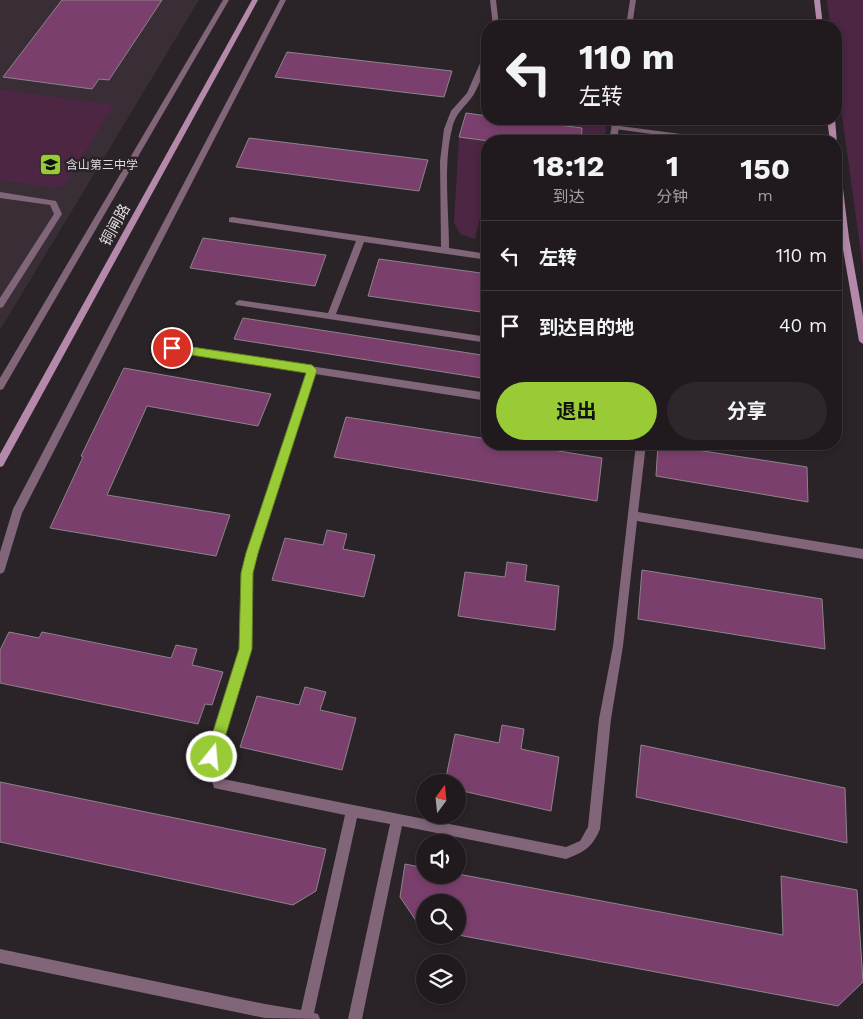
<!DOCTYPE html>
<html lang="zh">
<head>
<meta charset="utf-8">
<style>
  :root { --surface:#201a1e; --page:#2d272b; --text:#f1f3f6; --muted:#a2a1a4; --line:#3d383c; --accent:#99cb36 }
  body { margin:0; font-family:"Work Sans","Noto Sans SC",sans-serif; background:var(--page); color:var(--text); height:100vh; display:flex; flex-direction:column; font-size:19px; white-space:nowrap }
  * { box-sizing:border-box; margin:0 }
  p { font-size:16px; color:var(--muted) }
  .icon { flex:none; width:28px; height:28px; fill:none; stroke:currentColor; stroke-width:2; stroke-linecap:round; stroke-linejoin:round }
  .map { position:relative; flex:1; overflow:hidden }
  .sheet { position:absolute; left:481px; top:135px; width:361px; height:315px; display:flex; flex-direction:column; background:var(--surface); border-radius:20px; box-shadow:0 2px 8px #0003,0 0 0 1px var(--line) }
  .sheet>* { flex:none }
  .banner { position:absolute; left:481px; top:20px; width:361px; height:105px; border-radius:20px; box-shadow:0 2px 8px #0003,0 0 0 1px var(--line); background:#201a1e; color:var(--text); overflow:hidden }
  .needle { width:32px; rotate:15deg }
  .controls { position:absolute; left:416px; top:774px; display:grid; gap:10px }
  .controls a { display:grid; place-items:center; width:50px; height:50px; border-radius:50%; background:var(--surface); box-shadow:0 2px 8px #0003,0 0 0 1px var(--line); font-size:25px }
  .pin { position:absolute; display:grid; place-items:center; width:42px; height:42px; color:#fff; margin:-21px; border:2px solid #fff; border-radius:50%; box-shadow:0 1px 5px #0007 }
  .me { position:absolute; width:55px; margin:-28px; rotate:17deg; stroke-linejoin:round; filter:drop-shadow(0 0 4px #0008) }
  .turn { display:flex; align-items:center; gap:18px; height:105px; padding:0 15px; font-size:22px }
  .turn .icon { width:65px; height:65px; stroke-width:2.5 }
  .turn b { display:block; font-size:35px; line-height:42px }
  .eta { display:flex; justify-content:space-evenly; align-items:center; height:85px; text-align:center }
  .eta b { font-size:30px; font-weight:700; line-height:35px }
  .primary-button { display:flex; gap:10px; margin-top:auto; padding:10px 15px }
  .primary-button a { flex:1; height:58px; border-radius:30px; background:var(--accent); color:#111; font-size:20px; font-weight:700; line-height:58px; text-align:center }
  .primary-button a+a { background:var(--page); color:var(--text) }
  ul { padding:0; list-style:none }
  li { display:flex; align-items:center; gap:15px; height:70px; padding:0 15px; border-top:1px solid var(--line) }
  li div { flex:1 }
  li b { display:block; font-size:19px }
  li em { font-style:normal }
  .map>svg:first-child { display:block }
</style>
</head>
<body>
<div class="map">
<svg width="863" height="1019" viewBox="0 0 863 1019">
  <rect width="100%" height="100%" fill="#2a2328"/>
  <polygon fill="#392d36" points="0,0 199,0 0,330"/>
  <g fill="#4c2643">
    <polygon points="827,0 863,0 863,268 836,72 836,26 830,26"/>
    <polygon points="0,89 114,105 64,186 54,188 0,180"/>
    <polygon points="512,119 592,119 605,124 606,131 602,141 575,141 578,127"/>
    <polygon points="459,137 489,141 488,141 487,219 480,218 475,239 460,234 454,222"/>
  </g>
  <g fill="#7b3f6d" stroke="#8c8489">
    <polygon points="62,0 162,0 109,80 99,79 92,89 3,77"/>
    <polygon points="287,52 452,71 444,97 275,77"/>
    <polygon points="466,113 488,116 488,119 512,119 582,128 581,141 489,141 459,137"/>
    <polygon points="249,138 428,160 419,191 236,167"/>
    <polygon points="203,238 326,255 315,286 190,268"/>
    <polygon points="379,259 488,274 488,313 368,296"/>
    <polygon points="243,318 488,356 488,379 234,339"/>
    <polygon points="124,368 271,394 258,426 147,406 107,495 230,515 216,556 50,528 83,457 81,456"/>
    <polygon points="346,417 488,439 488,444 515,444 602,458 597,501 334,457"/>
    <polygon points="658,444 807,467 808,502 656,476"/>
    <polygon points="327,530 347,534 343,549 375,555 364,597 272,580 285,538 323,545"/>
    <polygon points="507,562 527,565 525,581 559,586 555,630 458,616 465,572 505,577"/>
    <polygon points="642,570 822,599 825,649 638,619"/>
    <polygon points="9,632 39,638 42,632 171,658 176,645 197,649 192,665 223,672 212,705 205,704 198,724 0,683 0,650"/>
    <polygon points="305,687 326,692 320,710 356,718 342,770 240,747 257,696 299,705"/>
    <polygon points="502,725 524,729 521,749 559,757 551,811 458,790 458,782 445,782 455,734 499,743"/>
    <polygon points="641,745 845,788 847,843 636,797"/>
    <polygon points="0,782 326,849 316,891 293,905 0,842"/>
    <polygon points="405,864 425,868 425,875 458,874 783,935 781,876 857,890 863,982 838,1006 458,935 458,902 425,902 425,929 421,928 400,897"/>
  </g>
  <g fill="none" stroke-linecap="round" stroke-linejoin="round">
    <polygon fill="#816579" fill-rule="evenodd" points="612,125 719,139 723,141 703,141 615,129 611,127"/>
    <g fill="#816579" fill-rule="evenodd">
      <polygon points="223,0 229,0 3,389 0,390 0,378"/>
      <polygon points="280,0 286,0 22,513 5,569 4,572 0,574 0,552 13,509"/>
      <polygon points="490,0 496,0 499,26 493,26"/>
      <polygon points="630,0 636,0 632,26 626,26"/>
      <path d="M488,50C488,65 481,81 474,94C466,107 456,111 452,129C443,164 449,212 449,248L488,254V260L364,242L336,314L488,337V343L236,305L235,303L239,300L328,313L356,241L229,222V218L232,217L441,247L440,161L444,129L451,111L467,93L485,52Z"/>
      <polygon points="613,119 620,119 617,141 609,141"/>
      <polygon points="0,192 56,201 62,214 3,307 0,308 0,298 54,214 50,205 0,198"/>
      <path d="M172,345L488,393V401L315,374L252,573L250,649L218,757L223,779L566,847L580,841L588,827L599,719L613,646L636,444H646L638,512L863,549V559L637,521L623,646L611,719L600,829C592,848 584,852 566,859L402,826L362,1019H348L390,824L357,818L314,1013L318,1014L320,1019L265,1018L0,963V949L265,1004L301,1010L345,815L214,788L206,757L240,649L242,573L307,372L172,351L168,348Z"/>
      <polygon points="789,444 801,444 799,447 791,447"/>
    </g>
    <g fill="#b589a9" fill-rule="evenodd">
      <polygon points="252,0 258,0 3,466 0,467 0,454"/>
      <polygon points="814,0 820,0 823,26 817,26"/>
      <polygon points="827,119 835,119 837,143 836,141 830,141"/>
      <polygon points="836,162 840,164 849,238 863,316 863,344 859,341 841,238 836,198"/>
    </g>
  </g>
  <polygon fill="#99cb36" stroke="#638423" points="172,344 312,365 317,370 258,553 253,573 252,649 219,757 217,762 212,764 207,762 205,757 239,649 241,573 246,553 306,373 172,352 167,348"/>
  <defs>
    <symbol id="school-square" viewBox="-11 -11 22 22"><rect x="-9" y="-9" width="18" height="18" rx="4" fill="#99cb36" stroke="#2a2328"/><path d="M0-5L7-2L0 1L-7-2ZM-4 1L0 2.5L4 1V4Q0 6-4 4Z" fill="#111"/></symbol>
  </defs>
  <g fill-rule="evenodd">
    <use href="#school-square" x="38" y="152" width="25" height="25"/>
  </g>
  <g text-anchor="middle" stroke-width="5" stroke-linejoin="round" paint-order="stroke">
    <g font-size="12" fill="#dfdbde" stroke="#2a2328" text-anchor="start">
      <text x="66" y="169">含山第三中学</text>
    </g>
    <g font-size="15" fill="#dfdbde" stroke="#2a2328">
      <text transform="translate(115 225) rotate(-61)" y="5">铜闸路</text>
    </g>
  </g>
</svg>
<div class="controls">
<a><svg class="needle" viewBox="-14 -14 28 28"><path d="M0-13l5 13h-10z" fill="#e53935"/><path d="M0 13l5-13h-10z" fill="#a2a1a4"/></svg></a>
<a><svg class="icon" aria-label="sound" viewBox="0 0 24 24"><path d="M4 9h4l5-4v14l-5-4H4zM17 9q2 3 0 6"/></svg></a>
<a><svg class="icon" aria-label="search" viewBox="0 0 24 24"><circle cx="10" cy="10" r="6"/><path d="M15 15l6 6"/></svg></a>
<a><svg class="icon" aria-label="layers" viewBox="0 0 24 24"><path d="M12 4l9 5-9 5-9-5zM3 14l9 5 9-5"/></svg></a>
</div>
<div class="pin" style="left:172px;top:348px;background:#d93025"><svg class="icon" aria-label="arrive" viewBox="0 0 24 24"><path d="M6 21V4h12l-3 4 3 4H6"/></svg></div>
<svg class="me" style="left:212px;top:757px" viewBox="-20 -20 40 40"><circle r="17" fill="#99cb36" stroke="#fff" stroke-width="3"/><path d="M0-11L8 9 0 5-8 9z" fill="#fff"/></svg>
<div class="banner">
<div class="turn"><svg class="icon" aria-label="left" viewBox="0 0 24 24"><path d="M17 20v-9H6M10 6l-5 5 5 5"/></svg><div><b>110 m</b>左转</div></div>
</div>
<section class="sheet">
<div class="eta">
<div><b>18:12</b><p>到达</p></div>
<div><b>1</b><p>分钟</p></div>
<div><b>150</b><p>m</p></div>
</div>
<ul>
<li><svg class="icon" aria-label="left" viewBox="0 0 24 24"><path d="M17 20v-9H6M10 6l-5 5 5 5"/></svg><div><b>左转</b></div><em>110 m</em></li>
<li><svg class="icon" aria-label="arrive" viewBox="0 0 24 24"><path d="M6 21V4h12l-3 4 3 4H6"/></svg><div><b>到达目的地</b></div><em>40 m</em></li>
</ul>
<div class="primary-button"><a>退出</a><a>分享</a></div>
</section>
</div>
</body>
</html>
